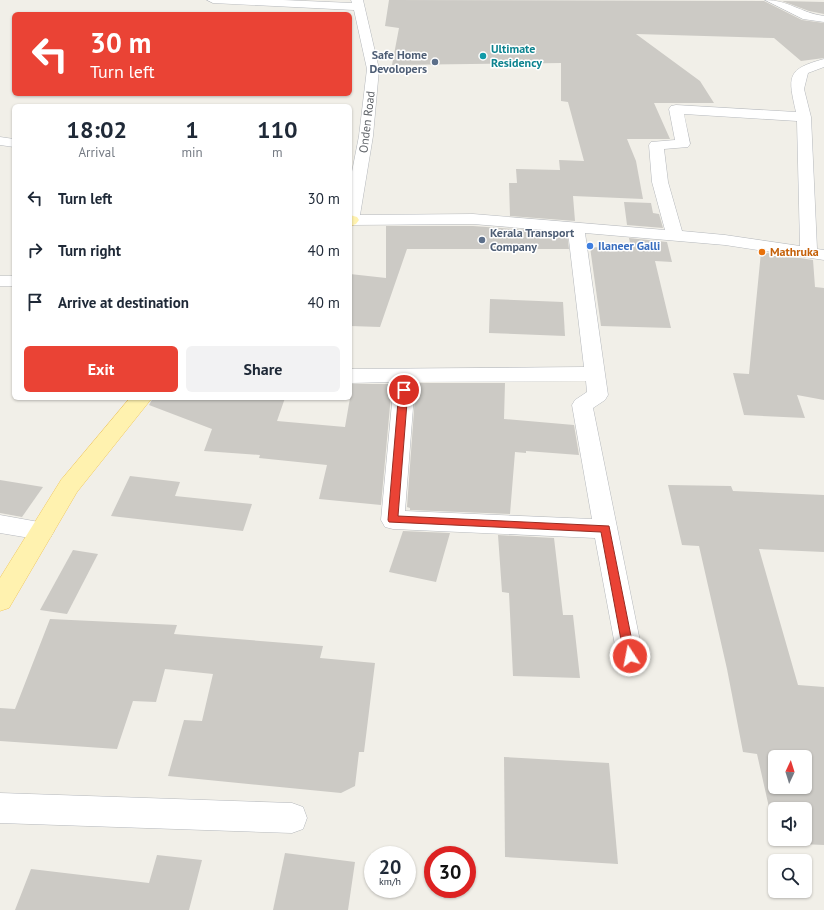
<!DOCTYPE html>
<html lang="en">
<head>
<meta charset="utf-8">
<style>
  :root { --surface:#fff; --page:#f2f2f3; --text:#1f2937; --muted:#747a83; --accent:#ea4335 }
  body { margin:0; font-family:"PT Sans",sans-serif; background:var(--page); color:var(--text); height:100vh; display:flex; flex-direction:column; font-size:15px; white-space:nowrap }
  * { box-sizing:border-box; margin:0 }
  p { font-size:13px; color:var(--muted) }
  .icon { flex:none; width:22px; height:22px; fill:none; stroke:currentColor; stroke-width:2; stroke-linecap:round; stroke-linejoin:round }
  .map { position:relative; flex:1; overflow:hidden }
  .side { position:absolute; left:12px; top:104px; width:340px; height:296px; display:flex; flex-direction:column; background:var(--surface); border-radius:6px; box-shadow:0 1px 3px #0004 }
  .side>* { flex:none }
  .guide { position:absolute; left:12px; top:12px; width:340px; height:84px; border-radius:6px; box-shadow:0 1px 3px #0004; background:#ea4335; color:#fff; overflow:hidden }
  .needle { width:26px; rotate:4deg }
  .tools { position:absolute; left:768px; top:750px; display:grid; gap:8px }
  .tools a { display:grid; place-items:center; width:44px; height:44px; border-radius:6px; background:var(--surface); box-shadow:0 1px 3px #0004; font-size:20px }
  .speed { position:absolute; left:364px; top:846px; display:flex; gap:8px; font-size:20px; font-weight:700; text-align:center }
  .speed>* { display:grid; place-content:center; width:52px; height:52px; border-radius:50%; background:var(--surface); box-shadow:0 1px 3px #0004; line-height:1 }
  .speed small { font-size:10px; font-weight:400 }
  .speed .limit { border:6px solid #d22; background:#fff; color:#111 }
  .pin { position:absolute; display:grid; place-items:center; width:34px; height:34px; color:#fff; margin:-17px; border:2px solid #fff; border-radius:50%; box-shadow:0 1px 4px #0007 }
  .me { position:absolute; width:44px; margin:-22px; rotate:349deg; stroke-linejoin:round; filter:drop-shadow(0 0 3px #0008) }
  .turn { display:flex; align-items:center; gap:14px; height:84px; padding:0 12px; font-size:18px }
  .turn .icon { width:52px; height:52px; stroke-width:2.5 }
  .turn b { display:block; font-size:28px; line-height:34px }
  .eta { display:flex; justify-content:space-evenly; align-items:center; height:68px; text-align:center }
  .eta b { font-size:24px; font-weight:700; line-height:28px }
  .primary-button { display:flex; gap:8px; margin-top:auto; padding:8px 12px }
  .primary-button a { flex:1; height:46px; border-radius:6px; background:var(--accent); color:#fff; font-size:16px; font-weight:700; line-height:46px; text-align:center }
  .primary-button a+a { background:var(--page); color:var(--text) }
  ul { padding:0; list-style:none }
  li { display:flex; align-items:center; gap:12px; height:52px; padding:0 12px }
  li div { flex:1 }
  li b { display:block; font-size:15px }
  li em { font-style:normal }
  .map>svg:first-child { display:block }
</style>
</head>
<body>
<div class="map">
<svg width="824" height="910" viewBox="0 0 824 910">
  <rect width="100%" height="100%" fill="#f1efe8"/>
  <g fill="#cccac5" fill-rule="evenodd">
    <polygon points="389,0 764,1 802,20 824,23 824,58 801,61 774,38 636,34 700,81 714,103 654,103 670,139 627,139 636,161 643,199 573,196 575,221 510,216 509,183 517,183 516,169 560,170 559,160 584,161 568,102 561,101 561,63 392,65 399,28 385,26"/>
    <polygon points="782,1 824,2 824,14 809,11"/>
    <polygon points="624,202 651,203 653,213 659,214 663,228 627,225"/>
    <polygon points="386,226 473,226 567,233 569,249 407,249 380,327 350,326 350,274 386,278"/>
    <polygon points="629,238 667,242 672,262 655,261 671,328 601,326 590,247 631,249"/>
    <polygon points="761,252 813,260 815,287 824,288 824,400 797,395 805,418 744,415 733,373 749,374"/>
    <polygon points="490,299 563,302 565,336 489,333"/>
    <polygon points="416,383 505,383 504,419 574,425 579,455 526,451 526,453 515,452 510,514 410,510 410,508 407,507"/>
    <polygon points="350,384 392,384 381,505 319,499 327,465 259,458 260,455 204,451 212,429 149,405 153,398 285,398 277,421 345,427 350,398"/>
    <polygon points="130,476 180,482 175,496 252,504 243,531 111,516"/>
    <polygon points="0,480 43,487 22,517 0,513"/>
    <path d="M668,485L731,486L733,491L824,495V552L759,549L798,685L824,687V845L777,843L776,839H805V809H775V834L757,754L743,752L727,669L699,546L682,545ZM775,757H805V787H775Z"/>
    <polygon points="403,531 450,533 436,582 389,572"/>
    <polygon points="498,535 554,538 563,615 573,615 580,678 513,676 509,593 502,592"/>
    <polygon points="73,550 98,554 67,614 40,610"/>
    <polygon points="50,619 177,625 174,634 323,646 320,658 375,663 364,752 359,752 355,786 341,793 168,776 184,720 202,721 213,674 165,669 156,702 133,701 117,749 0,741 0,708 15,709"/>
    <polygon points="504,757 609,763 618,864 505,857"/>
    <polygon points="285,853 355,862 348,910 273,910"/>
    <polygon points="157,855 202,860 189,910 15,910 31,869 149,883"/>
  </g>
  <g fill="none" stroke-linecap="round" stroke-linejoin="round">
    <defs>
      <g id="minor">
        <path d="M207,0H283L352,3L351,0H363L379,69L373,136L360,215L473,214L665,230L652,182L649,145L651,142L675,140L669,109L671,106L676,105L796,112C788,77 786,69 824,59V67L808,73L804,89L811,117L817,249L824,250V260L725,245L585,233L608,395L605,400L593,408L643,656L639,664L630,668L621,664L617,656L595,538L393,529L385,527L381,520L394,382L350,383V369L584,367L568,232L473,224L350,225V182L359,136L367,69L354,10L213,3ZM684,114L797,121L800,246L725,235L682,231L668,182L664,149L688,147L690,144ZM586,381L587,392L575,400L572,405L592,519L405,511L415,382Z"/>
        <path d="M765,0C789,0 801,13 824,16V22L803,19Z"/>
        <polygon points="0,137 14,139 14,147 0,145"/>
        <rect x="0" y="276" width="14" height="10"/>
        <polygon points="0,515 50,524 54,531 50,538 42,540 0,533"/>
        <polygon points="0,793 292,803 303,807 307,818 303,829 292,833 0,823"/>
      </g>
      <g id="major">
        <polygon points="350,215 357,217 359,220 356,224 350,226"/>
        <polygon points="130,398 152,398 77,492 9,608 0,611 0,578 61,480"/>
      </g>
    </defs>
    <use href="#minor" stroke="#b5b8bc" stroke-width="1"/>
    <use href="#major" stroke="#f2c960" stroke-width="1"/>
    <use href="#minor" fill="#fff" fill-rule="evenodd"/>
    <use href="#major" fill="#fff2af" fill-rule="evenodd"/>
  </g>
  <polygon fill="#ea4335" stroke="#982c22" points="404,387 408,390 398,516 609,526 635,656 634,660 630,661 626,660 624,656 601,532 389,522 388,520 399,390"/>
  <circle fill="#0f9aa8" stroke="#fff" stroke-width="1.5" cx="483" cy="56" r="4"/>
  <g fill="#5c6f8a" stroke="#fff" stroke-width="1.5">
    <circle cx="435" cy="62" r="4"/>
    <circle cx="482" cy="240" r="4"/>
  </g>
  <circle fill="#3f7fe0" stroke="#fff" stroke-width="1.5" cx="590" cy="246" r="4"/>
  <circle fill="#e8710a" stroke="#fff" stroke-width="1.5" cx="762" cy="252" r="4"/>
  <g text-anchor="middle" stroke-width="3" stroke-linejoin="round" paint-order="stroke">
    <g font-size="12" font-weight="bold" fill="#0d838f" stroke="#fff" text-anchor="start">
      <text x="491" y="53">Ultimate<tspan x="491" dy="14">Residency</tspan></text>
    </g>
    <g font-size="12" font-weight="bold" fill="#4e5e75" stroke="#fff" text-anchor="end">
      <text x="427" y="59">Safe Home<tspan x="427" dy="14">Devolopers</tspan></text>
      <text x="490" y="237" text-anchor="start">Kerala Transport<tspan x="490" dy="14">Company</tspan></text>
    </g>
    <g font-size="12" fill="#5f6368" stroke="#fff">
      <text transform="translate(367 122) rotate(-83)" y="4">Onden Road</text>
    </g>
    <g font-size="12" font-weight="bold" fill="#366cbe" stroke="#fff" text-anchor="start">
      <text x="598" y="250">Ilaneer Galli</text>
    </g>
    <g font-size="12" font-weight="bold" fill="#c56008" stroke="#fff" text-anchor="start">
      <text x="770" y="256">Mathruka</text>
    </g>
  </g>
</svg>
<div class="tools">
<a><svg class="needle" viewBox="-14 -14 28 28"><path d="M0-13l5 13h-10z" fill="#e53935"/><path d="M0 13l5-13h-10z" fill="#747a83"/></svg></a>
<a><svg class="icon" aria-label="sound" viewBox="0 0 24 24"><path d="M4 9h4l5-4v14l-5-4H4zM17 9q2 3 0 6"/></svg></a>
<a><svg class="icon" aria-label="search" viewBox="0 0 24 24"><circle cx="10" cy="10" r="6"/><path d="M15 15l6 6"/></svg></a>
</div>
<div class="speed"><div>20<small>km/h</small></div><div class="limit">30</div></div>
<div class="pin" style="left:404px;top:390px;background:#d93025"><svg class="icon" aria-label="arrive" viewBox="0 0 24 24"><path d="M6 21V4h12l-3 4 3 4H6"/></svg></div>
<svg class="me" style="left:630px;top:656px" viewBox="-20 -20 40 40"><circle r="17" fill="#ea4335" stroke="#fff" stroke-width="3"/><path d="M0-11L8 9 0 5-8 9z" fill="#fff"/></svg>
<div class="guide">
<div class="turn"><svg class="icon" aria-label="left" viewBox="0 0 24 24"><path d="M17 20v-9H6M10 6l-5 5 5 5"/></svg><div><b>30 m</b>Turn left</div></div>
</div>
<section class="side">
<div class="eta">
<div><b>18:02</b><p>Arrival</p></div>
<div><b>1</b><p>min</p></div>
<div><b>110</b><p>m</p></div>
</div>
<ul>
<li><svg class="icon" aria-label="left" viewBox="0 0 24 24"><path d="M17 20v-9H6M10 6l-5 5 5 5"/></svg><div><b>Turn left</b></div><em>30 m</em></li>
<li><svg class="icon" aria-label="right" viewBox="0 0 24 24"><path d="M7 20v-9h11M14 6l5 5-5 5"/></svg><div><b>Turn right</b></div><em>40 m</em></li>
<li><svg class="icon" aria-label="arrive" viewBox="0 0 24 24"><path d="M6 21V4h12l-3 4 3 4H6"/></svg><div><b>Arrive at destination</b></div><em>40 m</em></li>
</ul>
<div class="primary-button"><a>Exit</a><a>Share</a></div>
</section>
</div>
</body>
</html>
